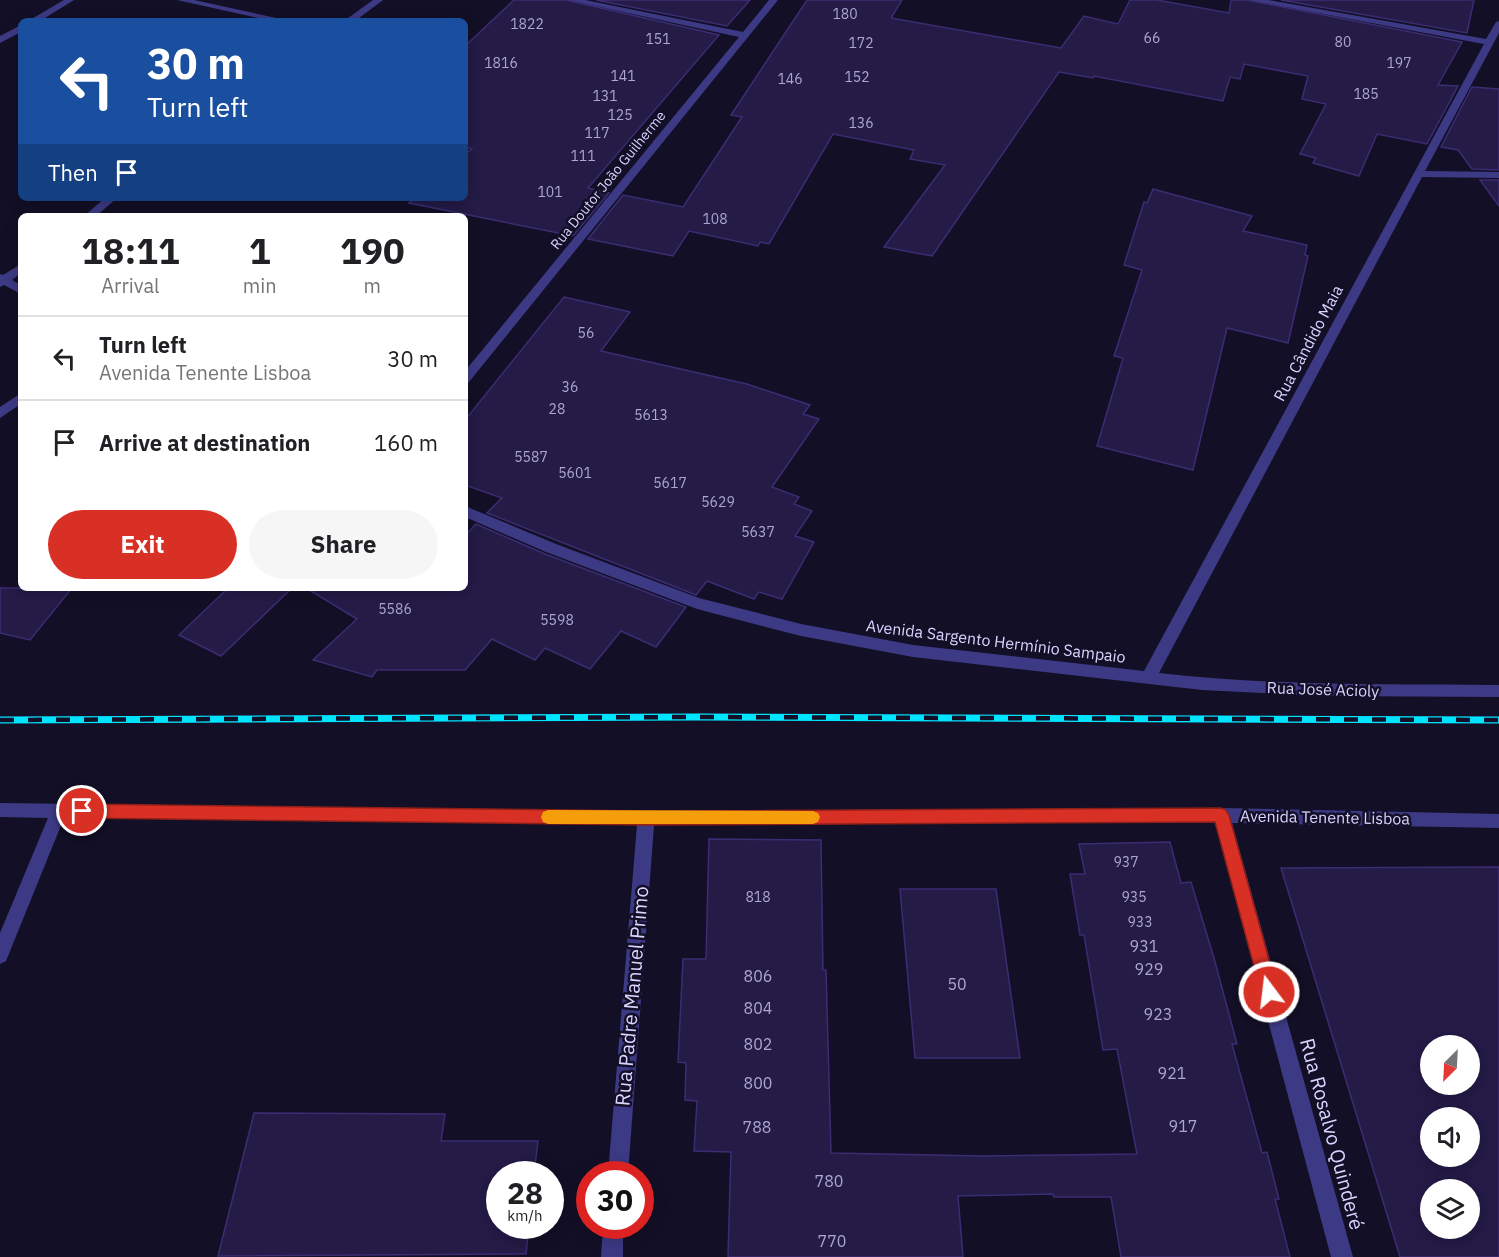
<!DOCTYPE html>
<html lang="en">
<head>
<meta charset="utf-8">
<style>
  :root { --surface:#fff; --page:#f6f6f6; --text:#202124; --muted:#757577; --line:#e0e0e0; --accent:#d93025 }
  body { margin:0; font-family:"IBM Plex Sans",sans-serif; background:var(--page); color:var(--text); height:100vh; display:flex; flex-direction:column; font-size:22px; white-space:nowrap }
  * { box-sizing:border-box; margin:0 }
  p { font-size:20px; color:var(--muted) }
  .icon { flex:none; width:33px; height:33px; fill:none; stroke:currentColor; stroke-width:2; stroke-linecap:round; stroke-linejoin:round }
  .map { position:relative; flex:1; overflow:hidden }
  .details { position:absolute; left:18px; top:213px; width:450px; height:378px; display:flex; flex-direction:column; background:var(--surface); border-radius:9px; box-shadow:0 3px 15px #0003 }
  .details>* { flex:none }
  .top-card { position:absolute; left:18px; top:18px; width:450px; height:183px; border-radius:9px; box-shadow:0 3px 15px #0003; background:#1a4fa0; color:#fff; overflow:hidden }
  .needle { width:39px; rotate:204deg }
  .fabs { position:absolute; left:1420px; top:1035px; display:grid; gap:12px }
  .fabs a { display:grid; place-items:center; width:60px; height:60px; border-radius:50%; background:var(--surface); box-shadow:0 3px 15px #0003; font-size:30px }
  .speed { position:absolute; left:486px; top:1161px; display:flex; gap:12px; font-size:30px; font-weight:700; text-align:center }
  .speed>* { display:grid; place-content:center; width:78px; height:78px; border-radius:50%; background:var(--surface); box-shadow:0 3px 15px #0003; line-height:1 }
  .speed small { font-size:15px; font-weight:400 }
  .speed .limit { border:9px solid #d22; background:#fff; color:#111 }
  .pin { position:absolute; display:grid; place-items:center; width:51px; height:51px; color:#fff; margin:-26px; border:3px solid #fff; border-radius:50%; box-shadow:0 2px 6px #0007 }
  .me { position:absolute; width:66px; margin:-33px; rotate:345deg; stroke-linejoin:round; filter:drop-shadow(0 0 4px #0008) }
  .turn { display:flex; align-items:center; gap:21px; height:126px; padding:0 30px; font-size:27px }
  .turn .icon { width:78px; height:78px; stroke-width:2.5 }
  .turn b { display:block; font-size:42px; line-height:51px }
  .then { display:flex; align-items:center; height:57px; padding:0 30px; background:#0003; gap:12px; font-size:22px }
  .eta { display:flex; justify-content:space-evenly; align-items:center; height:102px; text-align:center }
  .eta b { font-size:36px; font-weight:800; line-height:42px }
  .action { display:flex; gap:12px; margin-top:auto; padding:12px 30px }
  .action a { flex:1; height:69px; border-radius:36px; background:var(--accent); color:#fff; font-size:24px; font-weight:800; line-height:69px; text-align:center }
  .action a+a { background:var(--page); color:var(--text) }
  ul { padding:0; list-style:none }
  li { display:flex; align-items:center; gap:18px; height:84px; padding:0 30px; border-top:2px solid var(--line) }
  li div { flex:1 }
  li b { display:block; font-size:22px }
  li em { font-style:normal }
  .map>svg:first-child { display:block }
</style>
</head>
<body>
<div class="map">
<svg width="1499" height="1257" viewBox="0 0 1499 1257">
  <rect width="100%" height="100%" fill="#130f26"/>
  <g fill="#241b47" stroke="#3b2d73" stroke-width="1.5" fill-rule="evenodd">
    <polygon points="514,0 566,0 719,35 588,188 609,193 573,236 409,203 415,198 465,198 465,154 472,149 465,147 465,46"/>
    <polygon points="596,0 750,0 727,26"/>
    <polygon points="807,0 902,0 891,18 1061,48 1084,16 1118,24 1130,0 1157,0 1229,13 1231,0 1247,0 1462,42 1438,85 1458,86 1427,144 1377,134 1359,176 1313,163 1316,158 1300,154 1326,104 1302,99 1308,76 1244,64 1240,79 1230,77 1223,101 1094,76 1093,78 1059,72 932,256 884,247 945,165 910,159 914,150 833,134 769,244 760,242 758,246 689,231 673,256 588,239 623,195 683,207 742,117 731,115"/>
    <polygon points="1281,0 1474,0 1467,33"/>
    <polygon points="1472,87 1499,89 1499,170 1472,169 1458,150 1441,147"/>
    <polygon points="1480,180 1499,180 1499,206"/>
    <polygon points="1153,189 1252,216 1243,231 1307,245 1305,255 1308,256 1288,343 1227,328 1193,470 1097,446 1123,358 1114,356 1142,270 1124,265 1144,202 1147,203"/>
    <polygon points="564,297 630,312 601,351 747,384 810,405 803,414 819,419 772,487 799,497 794,504 812,511 795,536 814,542 782,599 759,592 754,599 707,581 696,595 487,513 502,498 465,485 465,420"/>
    <polygon points="476,524 545,554 686,607 656,647 621,631 590,669 545,648 535,660 492,639 465,670 377,670 372,677 313,660 357,619 306,588 465,588 465,536"/>
    <polygon points="0,588 72,588 30,640 0,633"/>
    <polygon points="228,588 292,588 221,656 179,635"/>
    <polygon points="709,839 821,840 823,970 826,970 831,1153 983,1156 1137,1154 1117,1049 1103,1050 1084,935 1080,935 1070,874 1085,874 1079,844 1170,842 1181,883 1191,882 1214,958 1237,1044 1232,1044 1262,1153 1267,1152 1279,1199 1275,1199 1290,1257 1121,1257 1111,1197 1054,1197 1053,1194 958,1196 963,1257 728,1257 731,1152 694,1151 697,1101 685,1100 686,1063 678,1062 683,959 706,959"/>
    <path d="M1499,867V1257H1400L1281,868ZM1431,1046H1470V1084H1431ZM1431,1118H1470V1156H1431ZM1431,1190H1470V1228H1431Z"/>
    <polygon points="900,889 996,889 1020,1058 915,1058"/>
    <polygon points="254,1113 445,1114 441,1141 538,1141 534,1174 500,1174 500,1226 529,1226 526,1254 218,1256"/>
  </g>
  <g fill="none" stroke-linecap="round" stroke-linejoin="round">
    <g fill="#3d3a85" fill-rule="evenodd">
      <polygon points="64,0 74,0 40,21 28,21"/>
      <polygon points="177,0 194,0 290,21 272,21"/>
      <polygon points="373,0 383,0 355,21 344,21"/>
      <polygon points="568,0 585,0 743,32 769,0 778,0 469,382 465,383 465,371 739,37"/>
      <path d="M1249,0H1268L1486,39L1496,22L1499,21V33L1425,171L1499,172V178L1422,177L1159,673C1272,686 1385,684 1499,685V697L1319,696L1202,690L913,657L801,636L697,609L546,552L465,517V506L556,544L699,598L801,624L913,645L1144,671L1484,44Z"/>
      <polygon points="21,25 21,32 0,43 0,36"/>
      <polygon points="105,198 117,198 96,216 84,216"/>
      <polygon points="21,264 21,273 12,280 21,285 21,294 4,285 0,287 0,274 3,275"/>
      <polygon points="21,393 21,404 0,418 0,407"/>
      <polygon points="0,803 646,811 1221,808 1499,814 1499,828 1232,823 1353,1257 1331,1257 1215,822 654,825 628,1174 608,1174 637,825 64,818 6,961 0,964 0,933 48,818 0,817"/>
      <polygon points="603,1226 623,1226 623,1257 601,1257"/>
    </g>
    <defs>
      <polyline id="rail" points="0,720 698,717 1499,720"/>
    </defs>
    <use href="#rail" stroke="#00e5ff" stroke-width="7"/>
    <use href="#rail" stroke="#130f26" stroke-width="4.5" stroke-dasharray="14" stroke-linecap="butt"/>
  </g>
  <polygon fill="#d93025" stroke="#8d1f18" stroke-width="1.5" points="82,804 646,811 1221,808 1226,810 1229,815 1278,992 1275,998 1269,1000 1263,998 1261,992 1215,822 646,825 82,818 75,811"/>
  <polygon fill="#f59e0b" points="548,810 813,811 818,813 820,817 818,822 813,824 548,824 543,822 541,817 543,812"/>
  <g text-anchor="middle" stroke-width="5" stroke-linejoin="round" paint-order="stroke">
    <g font-size="14" fill="#aca6d1">
      <text x="845" y="19">180</text>
      <text x="527" y="29">1822</text>
      <text x="1152" y="43">66</text>
      <text x="658" y="44">151</text>
      <text x="1343" y="47">80</text>
      <text x="861" y="48">172</text>
      <text x="501" y="68">1816</text>
      <text x="1399" y="68">197</text>
      <text x="623" y="81">141</text>
      <text x="857" y="82">152</text>
      <text x="790" y="84">146</text>
      <text x="1366" y="99">185</text>
      <text x="605" y="101">131</text>
      <text x="620" y="120">125</text>
      <text x="861" y="128">136</text>
      <text x="597" y="138">117</text>
      <text x="583" y="161">111</text>
      <text x="550" y="197">101</text>
      <text x="715" y="224">108</text>
      <text x="586" y="338">56</text>
      <text x="570" y="392">36</text>
      <text x="557" y="414">28</text>
      <text x="651" y="420">5613</text>
      <text x="531" y="462">5587</text>
      <text x="575" y="478">5601</text>
      <text x="670" y="488">5617</text>
      <text x="718" y="507">5629</text>
      <text x="758" y="537">5637</text>
      <text x="395" y="614">5586</text>
      <text x="557" y="625">5598</text>
      <text x="1126" y="867">937</text>
      <text x="758" y="902">818</text>
      <text x="1134" y="902">935</text>
      <text x="1140" y="927">933</text>
    </g>
    <g font-size="14" fill="#d9d4ff" stroke="#130f26">
      <text transform="translate(608 180) rotate(-51)" y="5">Rua Doutor João Guilherme</text>
    </g>
    <g font-size="16" fill="#d9d4ff" stroke="#130f26">
      <text transform="translate(1308 343) rotate(-62)" y="6">Rua Cândido Maia</text>
      <text transform="translate(996 641) rotate(7)" y="6">Avenida Sargento Hermínio Sampaio</text>
      <text transform="translate(1323 689) rotate(2)" y="6">Rua José Acioly</text>
      <text transform="translate(1325 817) rotate(1)" y="6">Avenida Tenente Lisboa</text>
    </g>
    <g font-size="16" fill="#aca6d1">
      <text x="1144" y="952">931</text>
      <text x="1149" y="975">929</text>
      <text x="758" y="982">806</text>
      <text x="957" y="990">50</text>
      <text x="758" y="1014">804</text>
      <text x="1158" y="1020">923</text>
      <text x="758" y="1050">802</text>
      <text x="1172" y="1079">921</text>
      <text x="758" y="1089">800</text>
      <text x="1183" y="1132">917</text>
      <text x="757" y="1133">788</text>
      <text x="829" y="1187">780</text>
      <text x="832" y="1247">770</text>
    </g>
    <g font-size="20" fill="#d9d4ff" stroke="#130f26">
      <text transform="translate(632 996) rotate(-85)" y="7">Rua Padre Manuel Primo</text>
      <text transform="translate(1332 1134) rotate(75)" y="7">Rua Rosalvo Quinderé</text>
    </g>
  </g>
</svg>
<div class="fabs">
<a><svg class="needle" viewBox="-14 -14 28 28"><path d="M0-13l5 13h-10z" fill="#e53935"/><path d="M0 13l5-13h-10z" fill="#757577"/></svg></a>
<a><svg class="icon" aria-label="sound" viewBox="0 0 24 24"><path d="M4 9h4l5-4v14l-5-4H4zM17 9q2 3 0 6"/></svg></a>
<a><svg class="icon" aria-label="layers" viewBox="0 0 24 24"><path d="M12 4l9 5-9 5-9-5zM3 14l9 5 9-5"/></svg></a>
</div>
<div class="speed"><div>28<small>km/h</small></div><div class="limit">30</div></div>
<div class="pin" style="left:82px;top:811px;background:#d93025"><svg class="icon" aria-label="arrive" viewBox="0 0 24 24"><path d="M6 21V4h12l-3 4 3 4H6"/></svg></div>
<svg class="me" style="left:1269px;top:992px" viewBox="-20 -20 40 40"><circle r="17" fill="#d93025" stroke="#fff" stroke-width="3"/><path d="M0-11L8 9 0 5-8 9z" fill="#fff"/></svg>
<div class="top-card">
<div class="turn"><svg class="icon" aria-label="left" viewBox="0 0 24 24"><path d="M17 20v-9H6M10 6l-5 5 5 5"/></svg><div><b>30 m</b>Turn left</div></div>
<div class="then">Then<svg class="icon" aria-label="arrive" viewBox="0 0 24 24"><path d="M6 21V4h12l-3 4 3 4H6"/></svg></div>
</div>
<section class="details">
<div class="eta">
<div><b>18:11</b><p>Arrival</p></div>
<div><b>1</b><p>min</p></div>
<div><b>190</b><p>m</p></div>
</div>
<ul>
<li><svg class="icon" aria-label="left" viewBox="0 0 24 24"><path d="M17 20v-9H6M10 6l-5 5 5 5"/></svg><div><b>Turn left</b><p>Avenida Tenente Lisboa</p></div><em>30 m</em></li>
<li><svg class="icon" aria-label="arrive" viewBox="0 0 24 24"><path d="M6 21V4h12l-3 4 3 4H6"/></svg><div><b>Arrive at destination</b></div><em>160 m</em></li>
</ul>
<div class="action"><a>Exit</a><a>Share</a></div>
</section>
</div>
</body>
</html>
